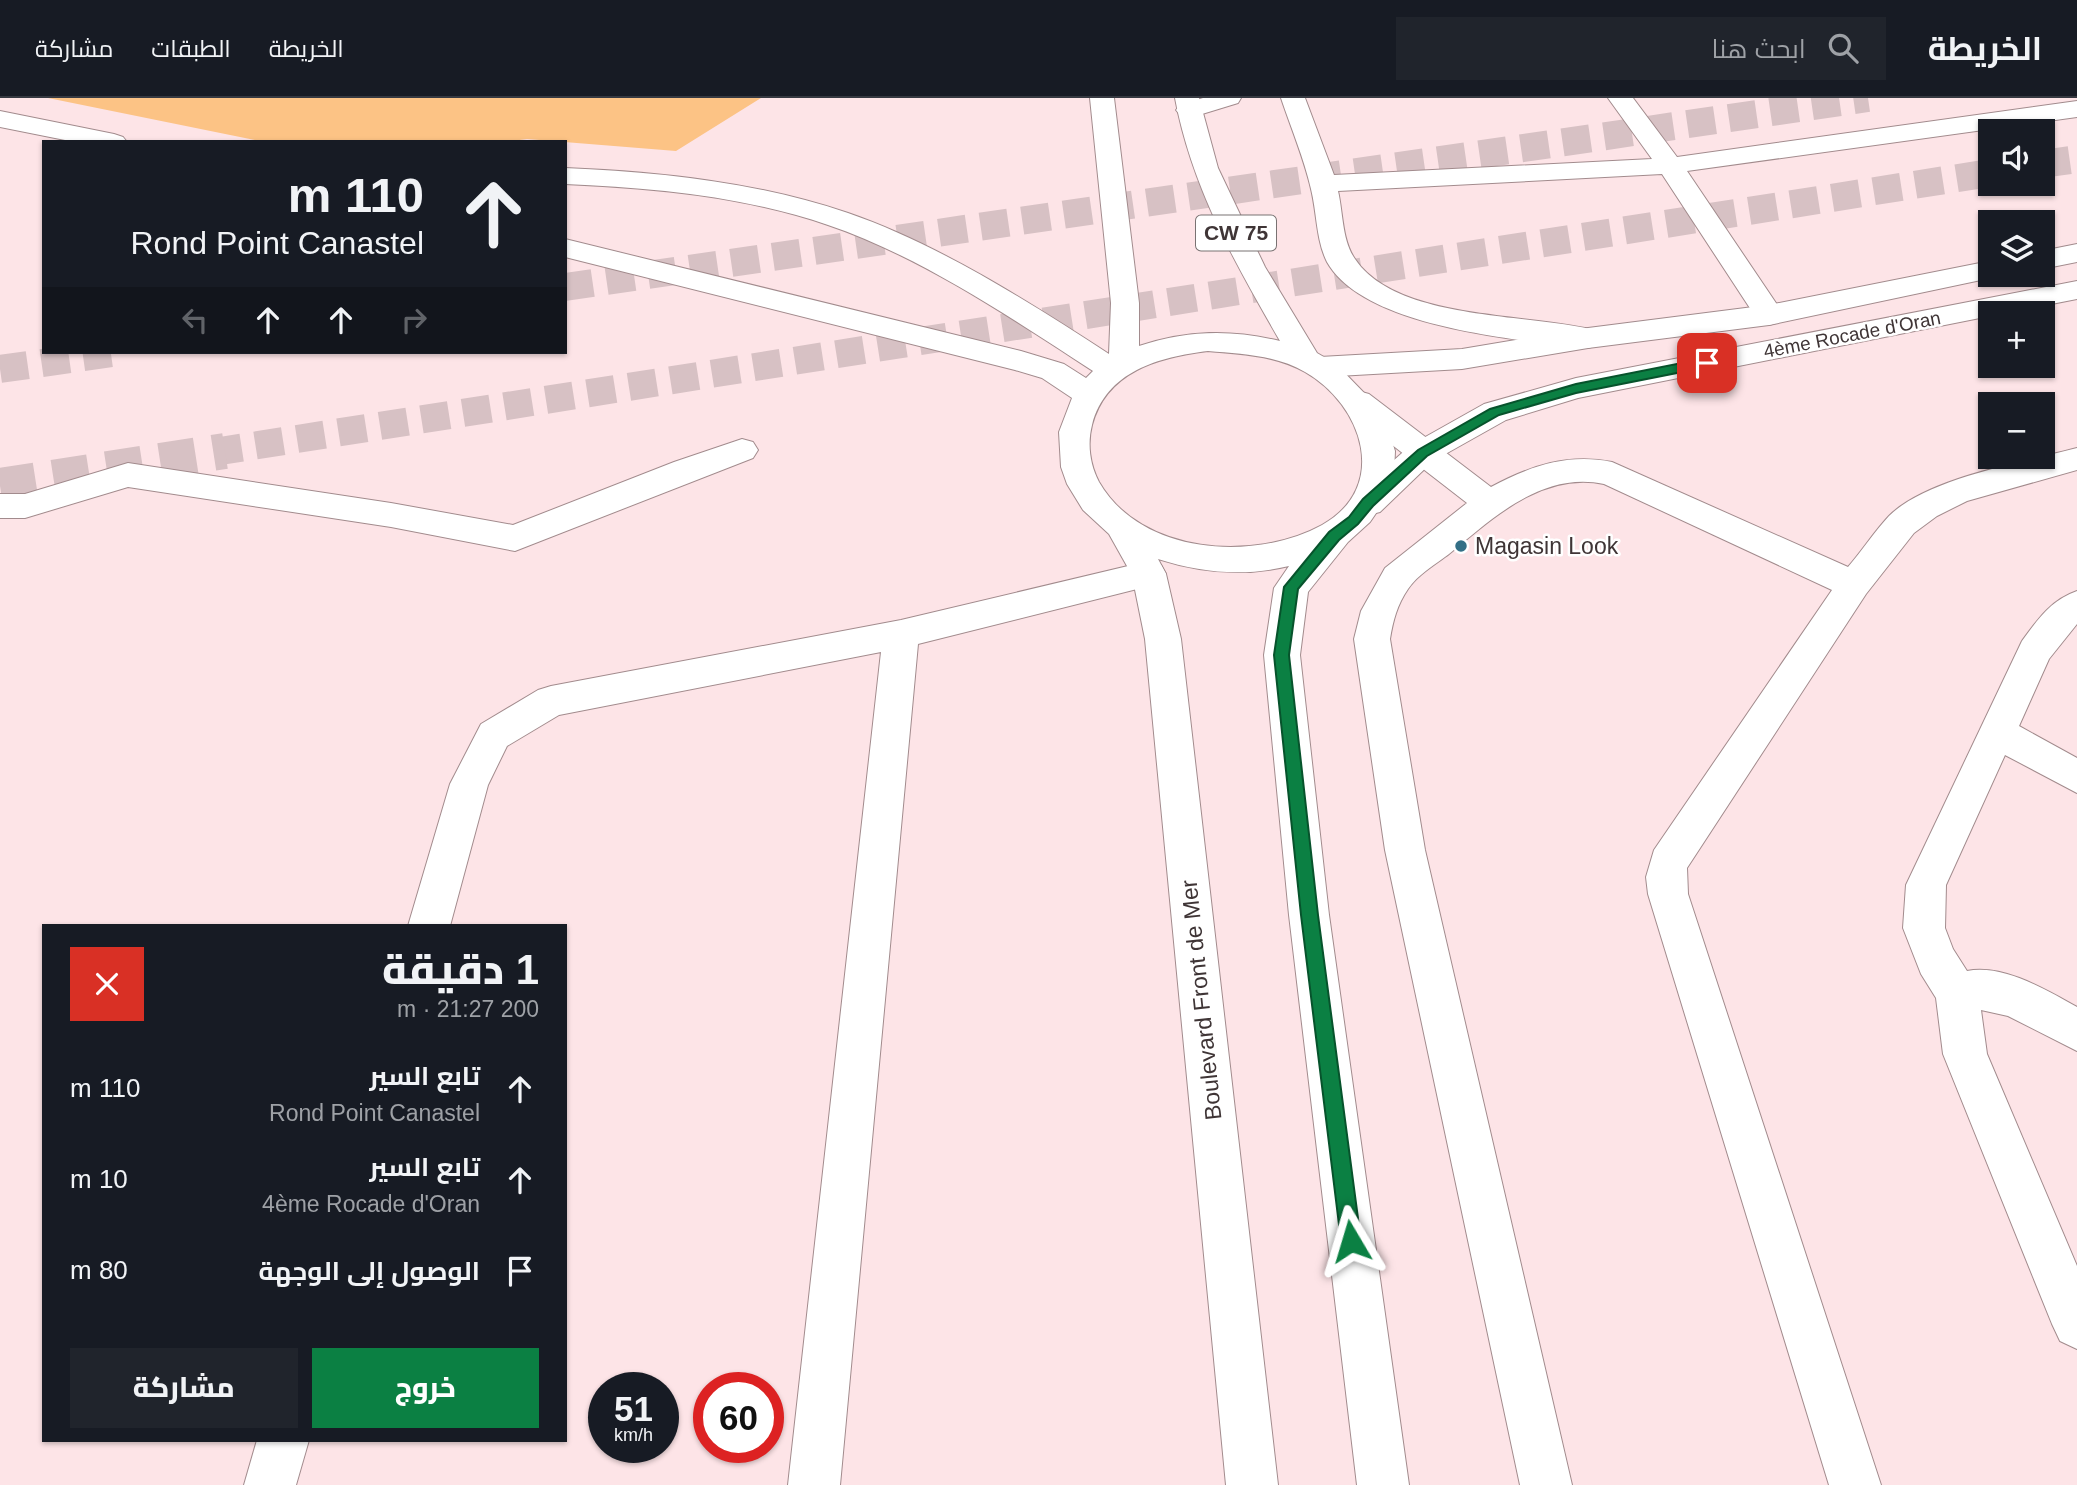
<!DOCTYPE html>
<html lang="ar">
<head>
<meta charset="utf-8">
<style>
  :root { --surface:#171b24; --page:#20242c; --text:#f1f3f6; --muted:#9ea1a6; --line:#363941; --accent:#0b8043 }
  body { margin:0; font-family:Arial,Cairo,sans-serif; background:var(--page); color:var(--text); direction:rtl; height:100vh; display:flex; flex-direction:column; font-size:26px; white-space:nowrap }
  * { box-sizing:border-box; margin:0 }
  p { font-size:23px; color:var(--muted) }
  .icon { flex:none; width:38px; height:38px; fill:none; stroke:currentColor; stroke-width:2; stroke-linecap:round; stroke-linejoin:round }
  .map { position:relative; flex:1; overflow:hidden; direction:ltr }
  .drawer { position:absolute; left:42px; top:826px; width:525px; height:518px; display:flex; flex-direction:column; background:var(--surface); border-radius:0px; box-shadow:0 2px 5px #0004; direction:rtl }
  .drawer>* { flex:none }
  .top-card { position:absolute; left:42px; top:42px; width:525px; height:214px; border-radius:0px; box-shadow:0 2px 5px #0004; direction:rtl; background:#171b24; color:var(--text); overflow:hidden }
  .tools { position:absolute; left:1978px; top:21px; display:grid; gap:14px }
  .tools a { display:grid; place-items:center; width:77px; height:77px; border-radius:0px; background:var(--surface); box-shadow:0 2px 5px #0004; font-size:35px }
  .speed { position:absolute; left:588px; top:1274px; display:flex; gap:14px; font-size:35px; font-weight:700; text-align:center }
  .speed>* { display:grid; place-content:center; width:91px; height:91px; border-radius:50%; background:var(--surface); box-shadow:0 2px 5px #0004; line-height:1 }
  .speed small { font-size:18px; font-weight:400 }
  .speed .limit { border:10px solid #d22; background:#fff; color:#111 }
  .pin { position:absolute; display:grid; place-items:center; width:60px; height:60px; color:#fff; margin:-30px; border-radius:14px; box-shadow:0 4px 10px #0006 }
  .me { position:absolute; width:77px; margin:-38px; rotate:353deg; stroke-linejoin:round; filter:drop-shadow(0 0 5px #0008) }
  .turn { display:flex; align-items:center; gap:24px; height:147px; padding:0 28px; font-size:32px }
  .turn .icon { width:91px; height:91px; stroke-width:2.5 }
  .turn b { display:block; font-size:49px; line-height:60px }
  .lanes { display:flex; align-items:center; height:66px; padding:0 28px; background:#0003; justify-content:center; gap:35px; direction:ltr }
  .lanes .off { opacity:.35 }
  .round { display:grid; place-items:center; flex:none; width:74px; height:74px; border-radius:0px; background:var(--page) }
  .overview { display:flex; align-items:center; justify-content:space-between; height:119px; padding:0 28px }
  h1 { font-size:42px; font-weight:800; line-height:52px }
  .primary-button { display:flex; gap:14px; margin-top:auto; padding:14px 28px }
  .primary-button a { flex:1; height:80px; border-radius:0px; background:var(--accent); color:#fff; font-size:28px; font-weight:800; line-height:80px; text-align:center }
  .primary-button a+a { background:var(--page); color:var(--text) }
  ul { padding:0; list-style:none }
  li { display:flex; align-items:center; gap:21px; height:91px; padding:0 28px }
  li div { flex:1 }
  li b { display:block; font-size:26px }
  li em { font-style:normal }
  header { display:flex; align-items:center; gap:42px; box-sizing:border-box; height:98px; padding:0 35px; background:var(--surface); border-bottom:2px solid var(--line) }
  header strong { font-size:33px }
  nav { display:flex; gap:38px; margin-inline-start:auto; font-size:24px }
  .search { width:490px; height:63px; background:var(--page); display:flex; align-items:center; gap:18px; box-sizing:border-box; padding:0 24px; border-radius:0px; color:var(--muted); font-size:26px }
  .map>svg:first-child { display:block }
</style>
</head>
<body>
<header>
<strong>الخريطة</strong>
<div class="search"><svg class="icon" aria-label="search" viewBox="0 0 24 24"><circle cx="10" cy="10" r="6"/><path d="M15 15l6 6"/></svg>ابحث هنا</div>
<nav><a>الخريطة</a><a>الطبقات</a><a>مشاركة</a></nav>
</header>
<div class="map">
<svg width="2077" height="1387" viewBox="0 0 2077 1387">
  <rect width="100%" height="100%" fill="#fde4e7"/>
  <polygon fill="#fcc385" points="48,0 761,0 676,53 527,41 504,44 264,44"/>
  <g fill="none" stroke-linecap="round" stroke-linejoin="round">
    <g stroke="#d7c1c4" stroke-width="28" stroke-dasharray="28 14" stroke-linecap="butt">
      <polyline points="2042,66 2077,61"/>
      <polyline points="565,189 1868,0"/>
      <polyline points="0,271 119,254"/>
      <polyline points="214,354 1990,75"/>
    </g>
    <polyline stroke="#d7c1c4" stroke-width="36" stroke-dasharray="36 18" stroke-linecap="butt" points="0,388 225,353"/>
    <defs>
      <g id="minor">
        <polygon points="1203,0 1241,0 1238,5 1189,20 1180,17 1176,12 1180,7"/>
        <path d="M1281,0H1305L1334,77L1652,61L1608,0H1633L1677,59L2077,3V19L1687,73L1784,217L1779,224L1769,227L1759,224L1662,76L1338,93C1343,114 1342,143 1355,161C1397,224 1533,215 1598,233L1603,240L1598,247L1588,250C1519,242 1364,230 1327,164C1316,142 1317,115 1311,91C1304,60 1291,30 1281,0Z"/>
        <path d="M1358,293L1369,296L1491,389C1530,368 1568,355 1612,364L1848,469C1862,453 1874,434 1889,418C1927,380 2024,364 2077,350V372L1967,403L1937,418L1914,435L1866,496L1687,770L1688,796L1881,1387H1829L1648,796L1646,779L1654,752L1832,492L1604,386C1542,373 1493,420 1449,456C1436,466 1417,477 1408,491C1397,507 1393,523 1390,541L1425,752L1572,1387H1520L1385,752L1354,541L1361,513L1385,470L1467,405L1347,312L1343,304L1347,296Z"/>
        <polygon points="742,341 753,344 758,352 753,360 515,453 391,429 128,389 25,420 0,420 0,396 25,396 128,365 391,405 513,427 674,364"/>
        <polygon points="1149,463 1161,467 1166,476 1161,485 918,546 840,1387 788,1387 881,554 559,617 507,648 488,687 450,828 408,828 450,686 481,626 538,592 551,588 901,522"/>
        <path d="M2077,493V526L2049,561L2019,628L2077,660V695L2005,657L1946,787L1945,830L1953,851L1967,873C2004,866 2046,892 2077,909V953L2008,918L1981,912L1987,956L2077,1168V1251L2060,1243L2052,1226L1943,956L1936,900L1921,876L1903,830L1906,787L2022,543C2038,521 2051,502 2077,493Z"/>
        <polygon points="257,1342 309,1342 296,1387 244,1387"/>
      </g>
      <g id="major">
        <path d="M1090,0H1114L1139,205V248C1187,232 1231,231 1280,243C1235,165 1192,90 1175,0H1199L1218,70L1265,169L1317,255L1336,266L1370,301L1388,331L1395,353L1394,375L1383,405L1370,424L1348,444L1308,494L1300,557L1329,817L1409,1387H1357L1289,817L1264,557L1274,490L1289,468C1244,479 1202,475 1158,461L1166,476L1181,541L1278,1387H1226L1145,541L1132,477L1109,436L1083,412L1067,386L1061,369L1059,334L1072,300L1042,280L1015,272L565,159V141L1021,253L1064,266L1086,280L1093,273C1013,221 918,157 828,127C743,98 654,90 565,86V70C661,74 756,84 848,115C938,146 1029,204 1109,256L1111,205ZM1208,253C1241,256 1276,257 1305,274C1363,307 1390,389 1322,427C1254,464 1141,457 1099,384C1090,367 1087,346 1092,327C1106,273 1159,259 1208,253Z"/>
        <polygon points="0,13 114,36 123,39 127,44 75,44 0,29"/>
      </g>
      <g id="highway">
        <polygon points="2077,146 2077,164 2042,171 2042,153"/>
        <polygon points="1990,163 1990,177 2000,178 1769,227 1588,250 1462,271 1320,279 1309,276 1305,269 1309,262 1320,259 1462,251 1588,230 1769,207"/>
        <polygon points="2077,183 2077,201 2006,215 1990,215 1990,218 1578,300 1506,322 1433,363 1380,414 1368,417 1356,414 1352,405 1356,396 1411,347 1484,306 1576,280"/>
      </g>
    </defs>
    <use href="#minor" stroke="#a28b8d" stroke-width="2"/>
    <use href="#major" stroke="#a28b8d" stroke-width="2"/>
    <use href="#highway" stroke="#a28b8d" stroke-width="2"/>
    <use href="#minor" fill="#fff" fill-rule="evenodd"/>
    <use href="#major" fill="#fff" fill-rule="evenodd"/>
    <use href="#highway" fill="#fff" fill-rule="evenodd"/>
  </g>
  <polygon fill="#0b8043" stroke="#07532c" stroke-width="2" points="1707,260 1714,265 1712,268 1576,295 1499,317 1427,358 1373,408 1358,426 1339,442 1298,491 1289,557 1318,817 1361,1143 1358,1150 1351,1153 1344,1150 1341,1143 1301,817 1274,557 1284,489 1329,434 1349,419 1363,401 1418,352 1490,311 1576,286"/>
  <circle fill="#336f86" stroke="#fff" stroke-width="2.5" cx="1461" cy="448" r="7"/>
  <g text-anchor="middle" stroke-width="5" stroke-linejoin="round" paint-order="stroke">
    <g font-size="19" fill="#3f3536" stroke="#fff">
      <text transform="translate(1852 236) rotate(-11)" y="7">4ème Rocade d'Oran</text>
    </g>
    <rect fill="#fff" stroke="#797272" stroke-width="2" x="1196" y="117.5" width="80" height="35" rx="5"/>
    <g font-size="21" font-weight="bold" fill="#3f3536">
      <text x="1236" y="142">CW 75</text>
    </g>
    <g font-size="23" fill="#3f3536" stroke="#fff" text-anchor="start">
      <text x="1475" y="456">Magasin Look</text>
    </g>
    <g font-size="23" fill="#3f3536" stroke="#fff">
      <text transform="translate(1201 902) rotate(-96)" y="8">Boulevard Front de Mer</text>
    </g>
  </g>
</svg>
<div class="tools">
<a><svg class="icon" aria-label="sound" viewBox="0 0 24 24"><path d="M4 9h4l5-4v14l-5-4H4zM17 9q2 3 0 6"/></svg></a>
<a><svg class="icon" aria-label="layers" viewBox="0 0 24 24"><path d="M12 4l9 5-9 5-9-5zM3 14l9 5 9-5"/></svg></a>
<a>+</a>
<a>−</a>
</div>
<div class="speed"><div>51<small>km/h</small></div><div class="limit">60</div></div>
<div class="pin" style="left:1707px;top:265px;background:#d93025"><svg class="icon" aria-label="arrive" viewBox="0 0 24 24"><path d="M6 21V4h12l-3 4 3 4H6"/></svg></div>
<svg class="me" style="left:1351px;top:1143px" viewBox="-20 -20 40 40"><path d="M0-17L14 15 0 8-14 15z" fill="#0b8043" stroke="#fff" stroke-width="4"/></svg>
<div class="top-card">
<div class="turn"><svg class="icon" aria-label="ahead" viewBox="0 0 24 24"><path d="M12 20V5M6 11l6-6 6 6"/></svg><div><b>110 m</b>Rond Point Canastel</div></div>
<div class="lanes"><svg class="icon off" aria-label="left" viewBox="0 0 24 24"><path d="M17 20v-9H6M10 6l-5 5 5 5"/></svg><svg class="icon" aria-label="ahead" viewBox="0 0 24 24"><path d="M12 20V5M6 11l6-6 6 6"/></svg><svg class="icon" aria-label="ahead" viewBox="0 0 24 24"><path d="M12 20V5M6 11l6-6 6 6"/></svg><svg class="icon off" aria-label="right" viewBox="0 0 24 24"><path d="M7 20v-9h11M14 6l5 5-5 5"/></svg></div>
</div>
<section class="drawer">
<div class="overview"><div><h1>1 دقيقة</h1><p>200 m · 21:27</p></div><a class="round" style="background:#d93025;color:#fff"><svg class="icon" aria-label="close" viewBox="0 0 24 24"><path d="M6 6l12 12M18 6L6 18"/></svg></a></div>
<ul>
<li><svg class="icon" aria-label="ahead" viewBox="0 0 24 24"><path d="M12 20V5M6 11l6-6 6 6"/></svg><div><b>تابع السير</b><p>Rond Point Canastel</p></div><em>110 m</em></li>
<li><svg class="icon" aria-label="ahead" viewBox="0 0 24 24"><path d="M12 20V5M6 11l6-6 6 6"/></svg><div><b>تابع السير</b><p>4ème Rocade d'Oran</p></div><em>10 m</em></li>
<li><svg class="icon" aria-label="arrive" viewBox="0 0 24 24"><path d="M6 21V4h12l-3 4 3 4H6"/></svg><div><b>الوصول إلى الوجهة</b></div><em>80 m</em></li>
</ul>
<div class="primary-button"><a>خروج</a><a>مشاركة</a></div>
</section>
</div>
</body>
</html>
